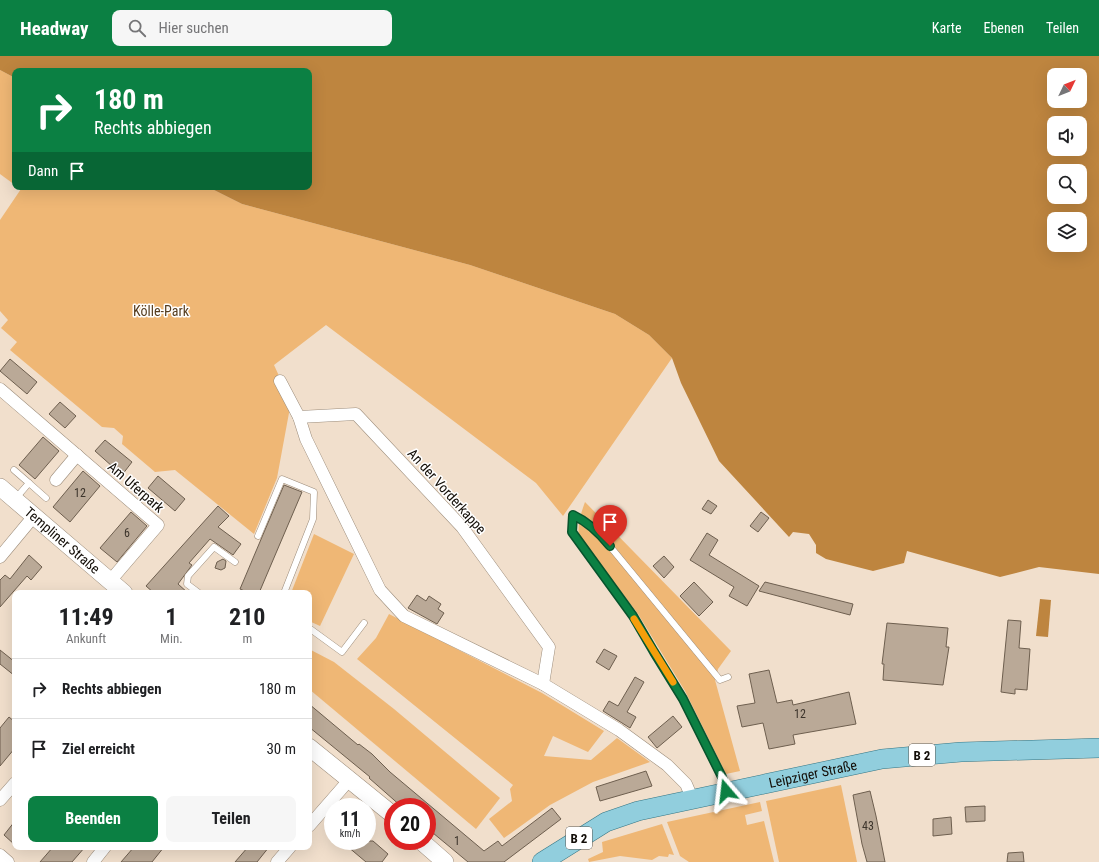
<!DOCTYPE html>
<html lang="de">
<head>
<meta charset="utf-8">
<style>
  :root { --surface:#fff; --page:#f6f6f6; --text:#202124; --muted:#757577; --line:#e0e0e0; --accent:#0b8043 }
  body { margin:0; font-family:"Roboto Condensed",sans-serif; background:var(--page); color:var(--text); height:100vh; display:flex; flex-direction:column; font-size:15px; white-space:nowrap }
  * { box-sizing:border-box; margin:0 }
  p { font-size:13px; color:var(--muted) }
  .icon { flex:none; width:22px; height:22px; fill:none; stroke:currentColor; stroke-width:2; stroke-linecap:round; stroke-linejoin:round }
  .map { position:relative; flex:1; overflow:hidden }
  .panel { position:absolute; left:12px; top:534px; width:300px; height:260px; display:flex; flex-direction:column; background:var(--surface); border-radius:8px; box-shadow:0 4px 16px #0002 }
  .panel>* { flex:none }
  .banner { position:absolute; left:12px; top:12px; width:300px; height:122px; border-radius:8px; box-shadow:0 4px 16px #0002; background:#0b8043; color:#fff; overflow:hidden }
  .needle { width:26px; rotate:47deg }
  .buttons { position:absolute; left:1047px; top:12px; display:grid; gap:8px }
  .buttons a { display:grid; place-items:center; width:40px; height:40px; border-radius:8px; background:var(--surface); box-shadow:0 4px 16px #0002; font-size:20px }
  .speed { position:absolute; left:324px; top:742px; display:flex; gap:8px; font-size:20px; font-weight:700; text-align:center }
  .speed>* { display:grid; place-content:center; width:52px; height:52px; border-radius:50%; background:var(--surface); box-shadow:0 4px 16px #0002; line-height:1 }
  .speed small { font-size:10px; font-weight:400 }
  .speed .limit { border:6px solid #d22; background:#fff; color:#111 }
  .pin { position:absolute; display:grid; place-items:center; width:34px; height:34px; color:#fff; margin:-41px -17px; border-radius:50% 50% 50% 0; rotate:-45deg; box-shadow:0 0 4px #0007 }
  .pin .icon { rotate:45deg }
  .me { position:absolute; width:44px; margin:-22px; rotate:343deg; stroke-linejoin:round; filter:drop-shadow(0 0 3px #0008) }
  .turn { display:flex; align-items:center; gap:14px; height:84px; padding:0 16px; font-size:18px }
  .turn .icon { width:52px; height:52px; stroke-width:2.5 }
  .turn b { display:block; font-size:28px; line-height:34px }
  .then { display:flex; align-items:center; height:38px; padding:0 16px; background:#0003; gap:8px; font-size:15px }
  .eta { display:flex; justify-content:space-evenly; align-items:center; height:68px; text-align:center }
  .eta b { font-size:24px; font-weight:700; line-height:28px }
  .button { display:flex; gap:8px; margin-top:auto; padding:8px 16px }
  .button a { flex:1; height:46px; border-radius:8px; background:var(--accent); color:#fff; font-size:16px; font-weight:700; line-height:46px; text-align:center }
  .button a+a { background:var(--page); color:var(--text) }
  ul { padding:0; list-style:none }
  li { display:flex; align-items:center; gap:12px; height:60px; padding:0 16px; border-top:1px solid var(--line) }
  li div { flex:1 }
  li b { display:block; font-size:15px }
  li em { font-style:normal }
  header { display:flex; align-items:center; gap:24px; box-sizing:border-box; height:56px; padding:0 20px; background:var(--accent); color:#fff }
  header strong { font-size:19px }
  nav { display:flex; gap:22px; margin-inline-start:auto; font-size:14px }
  .search { width:280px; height:36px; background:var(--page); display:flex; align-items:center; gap:10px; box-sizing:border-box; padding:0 14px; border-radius:8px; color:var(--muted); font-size:15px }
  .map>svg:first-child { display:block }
</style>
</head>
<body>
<header>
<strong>Headway</strong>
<div class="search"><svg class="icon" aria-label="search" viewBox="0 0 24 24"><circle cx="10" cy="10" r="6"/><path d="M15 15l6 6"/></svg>Hier suchen</div>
<nav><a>Karte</a><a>Ebenen</a><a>Teilen</a></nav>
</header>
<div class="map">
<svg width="1099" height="806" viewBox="0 0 1099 806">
  <rect width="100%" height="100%" fill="#f1dfcc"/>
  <g fill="#efb775">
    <polygon points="0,14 15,22 15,129 0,118"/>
    <polygon points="18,131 208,131 242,148 470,209 615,258 649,279 672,302 563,460 536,427 326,269 274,309 291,346 277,422 254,478 175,414 155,416 122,388 123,380 114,372 102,371 10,294 17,286 1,272 8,264 0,255 0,164 21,133"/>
    <path d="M585,446L731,595L718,613L715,624L740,715L726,718L685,635L638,558L579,480C577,469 581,457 585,446Z"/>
    <polygon points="314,478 354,498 320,570 309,565 309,537 291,537"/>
    <polygon points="389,558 542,637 604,675 588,696 553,680 544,700 591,704 617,682 650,706 593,726 550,749 504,782 489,763 512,745 510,733 513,729 357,603 376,582"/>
    <polygon points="309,593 334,606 394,653 500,742 476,773 309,633"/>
    <polygon points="841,729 857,806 779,806 766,745"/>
    <polygon points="760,746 762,755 745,759 747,769 764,765 774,806 689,806 680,800 667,766"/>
    <polygon points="662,768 674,799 669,798 668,801 659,800 652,804 620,800 589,806 588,803 603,796 602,786"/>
  </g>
  <g fill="#be853f" fill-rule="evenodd">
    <path d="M0,0H1099V518L1039,511L1000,521L907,495L904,507L873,515L826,503L816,497V489L809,478L793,476L789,481L719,405L681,327L672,302L649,279L615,258L470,209L242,148L208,131H309V15H15V22L0,14ZM1054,19H1080V45H1054ZM1054,67H1080V93H1054ZM1054,115H1080V141H1054ZM1054,163H1080V189H1054Z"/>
    <polygon points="1040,543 1051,544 1048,581 1036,580"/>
  </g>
  <g fill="#baa997" stroke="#6e5f4f">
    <polygon points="10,303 37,326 27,338 0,315"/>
    <polygon points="60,346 76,360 65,372 49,358"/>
    <polygon points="43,381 59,395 35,423 19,409"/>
    <polygon points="105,384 132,406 122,419 95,395"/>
    <polygon points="83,415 100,430 70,466 53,451"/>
    <polygon points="158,420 185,443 175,455 148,432"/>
    <polygon points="284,429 302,436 259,537 249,537 240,533"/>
    <polygon points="708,444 717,450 711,458 702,453"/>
    <polygon points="218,450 229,460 218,471 241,488 233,499 210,483 189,507 192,509 178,528 188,537 154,537 146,530"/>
    <polygon points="131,456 147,470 117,506 100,492"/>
    <polygon points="761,456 769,462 758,476 750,470"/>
    <polygon points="707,477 718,484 709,499 759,530 747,550 729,540 734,531 690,504"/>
    <polygon points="29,499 42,511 31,524 27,520 0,551 0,524 5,519 10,523"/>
    <polygon points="664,500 674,511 664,522 653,510"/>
    <polygon points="223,503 226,505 225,512 221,514 215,512 217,506"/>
    <polygon points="694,526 713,546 699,560 680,540"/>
    <polygon points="765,526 853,548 850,559 759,535"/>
    <polygon points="417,539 426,545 429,540 441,548 438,553 444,557 437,568 408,552"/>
    <polygon points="1008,564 1021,565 1019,592 1030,593 1027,634 1015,633 1015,638 1001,636"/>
    <polygon points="887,567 948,572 946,591 949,591 943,629 883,624 884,608 882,608"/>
    <polygon points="604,593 617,600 609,614 596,606"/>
    <polygon points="0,594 15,606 15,620 0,608"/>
    <polygon points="769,614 777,647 792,644 793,649 849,636 856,668 793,679 795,688 769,693 763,667 742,671 737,650 755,647 749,618"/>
    <polygon points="635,621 644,626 627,656 636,661 630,672 603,655 609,645 618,650"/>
    <polygon points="309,648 358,689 359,688 372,698 390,716 484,795 498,785 502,790 552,752 561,763 504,806 468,806 427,772 427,751 402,751 369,722 370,721 309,671"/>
    <polygon points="673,660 682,671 657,692 648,681"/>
    <polygon points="9,661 15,666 15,692 0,710 0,672"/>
    <polygon points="646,715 652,730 600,745 596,731"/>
    <polygon points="870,735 876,760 885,806 867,806 862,788 853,739"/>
    <polygon points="985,750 985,765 966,766 965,751"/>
    <polygon points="951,761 952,778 933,780 933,763"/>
    <polygon points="15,765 15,789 4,779"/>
    <polygon points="341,785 373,785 388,798 382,806 366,806"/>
    <polygon points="53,791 85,791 72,806 40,806"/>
    <polygon points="134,791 164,791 152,806 121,806"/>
    <polygon points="248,791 269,791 257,806 235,806"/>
    <polygon points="1023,796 1024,806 1007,806 1008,797"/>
  </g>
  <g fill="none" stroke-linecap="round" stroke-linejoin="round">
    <defs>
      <g id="lane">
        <polyline points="14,414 29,427 16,442"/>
        <polyline points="29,427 46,442"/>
        <polyline points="258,480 282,423 314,436 313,463 284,537"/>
        <polyline points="199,537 187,528 188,520 214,491 235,506"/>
        <polyline points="309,572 342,596 364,567"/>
        <polyline points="725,733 722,721 683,643 633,560 572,476 573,459 586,465 599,477 720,624 728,621"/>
      </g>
      <g id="street">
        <polyline points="280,325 299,361 306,383 380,534 404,560 543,628 619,674 667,709 686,728 692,742"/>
        <polyline points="0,333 158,469 110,525"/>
        <polyline points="299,361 356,358 462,471 549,591 543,628"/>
        <polyline points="56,424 77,399"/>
        <polyline points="0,501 34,460"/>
        <polyline points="0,744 15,727"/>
        <polyline points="309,770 350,723"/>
        <polyline points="0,799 8,806"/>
        <polyline points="93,806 105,791"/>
        <polyline points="277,806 290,791"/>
      </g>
      <g id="secondary">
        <path id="s1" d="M0,431L124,537"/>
        <polyline points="309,691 393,759"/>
        <polyline points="421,785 445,806"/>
      </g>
      <g id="primary">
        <path id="s2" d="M542,806L606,766L638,755L882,703L961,696L1099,692"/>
      </g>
    </defs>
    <use href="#lane" stroke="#9c8c7a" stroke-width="7"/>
    <use href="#street" stroke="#9c8c7a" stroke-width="13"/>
    <use href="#secondary" stroke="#9c8c7a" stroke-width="18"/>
    <use href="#primary" stroke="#347584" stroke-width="20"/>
    <use href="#lane" stroke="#fff" stroke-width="6"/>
    <use href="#street" stroke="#fff" stroke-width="12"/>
    <use href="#secondary" stroke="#fff" stroke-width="17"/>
    <use href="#primary" stroke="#91cedd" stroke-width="19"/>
  </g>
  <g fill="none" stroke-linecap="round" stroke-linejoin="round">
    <defs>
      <path id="route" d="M610,490C599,476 588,466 573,459L572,476L633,560L654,596L683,643L722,721L726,735"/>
    </defs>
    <use href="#route" stroke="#07532c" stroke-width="10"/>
    <use href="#route" stroke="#0b8043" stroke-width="7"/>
    <polyline stroke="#f59e0b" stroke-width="7" points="634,563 673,626"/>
  </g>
  <g text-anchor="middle" stroke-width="3" stroke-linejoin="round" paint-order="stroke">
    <g font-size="12" fill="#3c342b">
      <text x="80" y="441">12</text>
      <text x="127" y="481">6</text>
      <text x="800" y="662">12</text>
      <text x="868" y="774">43</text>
      <text x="457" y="789">1</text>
    </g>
    <g fill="#fff" stroke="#595651" stroke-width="1">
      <rect x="909" y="688" width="26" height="22" rx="3"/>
      <rect x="566" y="771" width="26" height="22" rx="3"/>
    </g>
    <g font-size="13" font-weight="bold" fill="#120d07">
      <text x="922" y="704">B 2</text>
      <text x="579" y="787">B 2</text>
    </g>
    <g font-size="14" fill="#553c1e" stroke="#fff">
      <text x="161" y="260">Kölle-Park</text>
    </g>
    <g font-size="14" fill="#120d07" stroke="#fff">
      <text transform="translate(136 431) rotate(41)" y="5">Am Uferpark</text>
      <text transform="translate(447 435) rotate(48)" y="5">An der Vorderkappe</text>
      <text dy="5" stroke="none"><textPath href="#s1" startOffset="82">Templiner Straße</textPath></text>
      <text dy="5" stroke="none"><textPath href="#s2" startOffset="288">Leipziger Straße</textPath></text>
    </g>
  </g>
</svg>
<div class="buttons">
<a><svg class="needle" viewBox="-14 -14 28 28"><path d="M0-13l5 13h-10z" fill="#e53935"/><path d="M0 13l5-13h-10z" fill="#757577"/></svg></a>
<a><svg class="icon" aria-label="sound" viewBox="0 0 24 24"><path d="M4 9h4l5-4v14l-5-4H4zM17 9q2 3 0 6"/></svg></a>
<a><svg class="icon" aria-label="search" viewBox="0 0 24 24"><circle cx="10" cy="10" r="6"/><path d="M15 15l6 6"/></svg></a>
<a><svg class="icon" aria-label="layers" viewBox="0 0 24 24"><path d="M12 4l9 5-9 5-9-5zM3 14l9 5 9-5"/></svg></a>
</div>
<div class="speed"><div>11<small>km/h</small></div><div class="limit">20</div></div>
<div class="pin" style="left:610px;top:490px;background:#d93025"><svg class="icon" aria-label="arrive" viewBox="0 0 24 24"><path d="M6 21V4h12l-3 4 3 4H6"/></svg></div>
<svg class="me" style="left:726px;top:735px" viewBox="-20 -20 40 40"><path d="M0-17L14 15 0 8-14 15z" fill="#0b8043" stroke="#fff" stroke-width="4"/></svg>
<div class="banner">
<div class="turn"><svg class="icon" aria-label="right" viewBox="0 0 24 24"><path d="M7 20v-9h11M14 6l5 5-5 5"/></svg><div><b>180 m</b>Rechts abbiegen</div></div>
<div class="then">Dann<svg class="icon" aria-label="arrive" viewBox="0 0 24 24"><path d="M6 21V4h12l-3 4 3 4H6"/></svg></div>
</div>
<section class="panel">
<div class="eta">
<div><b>11:49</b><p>Ankunft</p></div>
<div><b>1</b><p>Min.</p></div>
<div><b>210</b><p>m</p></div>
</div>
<ul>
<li><svg class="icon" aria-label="right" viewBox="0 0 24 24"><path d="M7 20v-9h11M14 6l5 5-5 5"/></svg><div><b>Rechts abbiegen</b></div><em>180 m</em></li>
<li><svg class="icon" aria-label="arrive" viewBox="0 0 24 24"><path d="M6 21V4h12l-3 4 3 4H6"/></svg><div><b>Ziel erreicht</b></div><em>30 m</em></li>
</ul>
<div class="button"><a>Beenden</a><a>Teilen</a></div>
</section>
</div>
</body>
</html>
